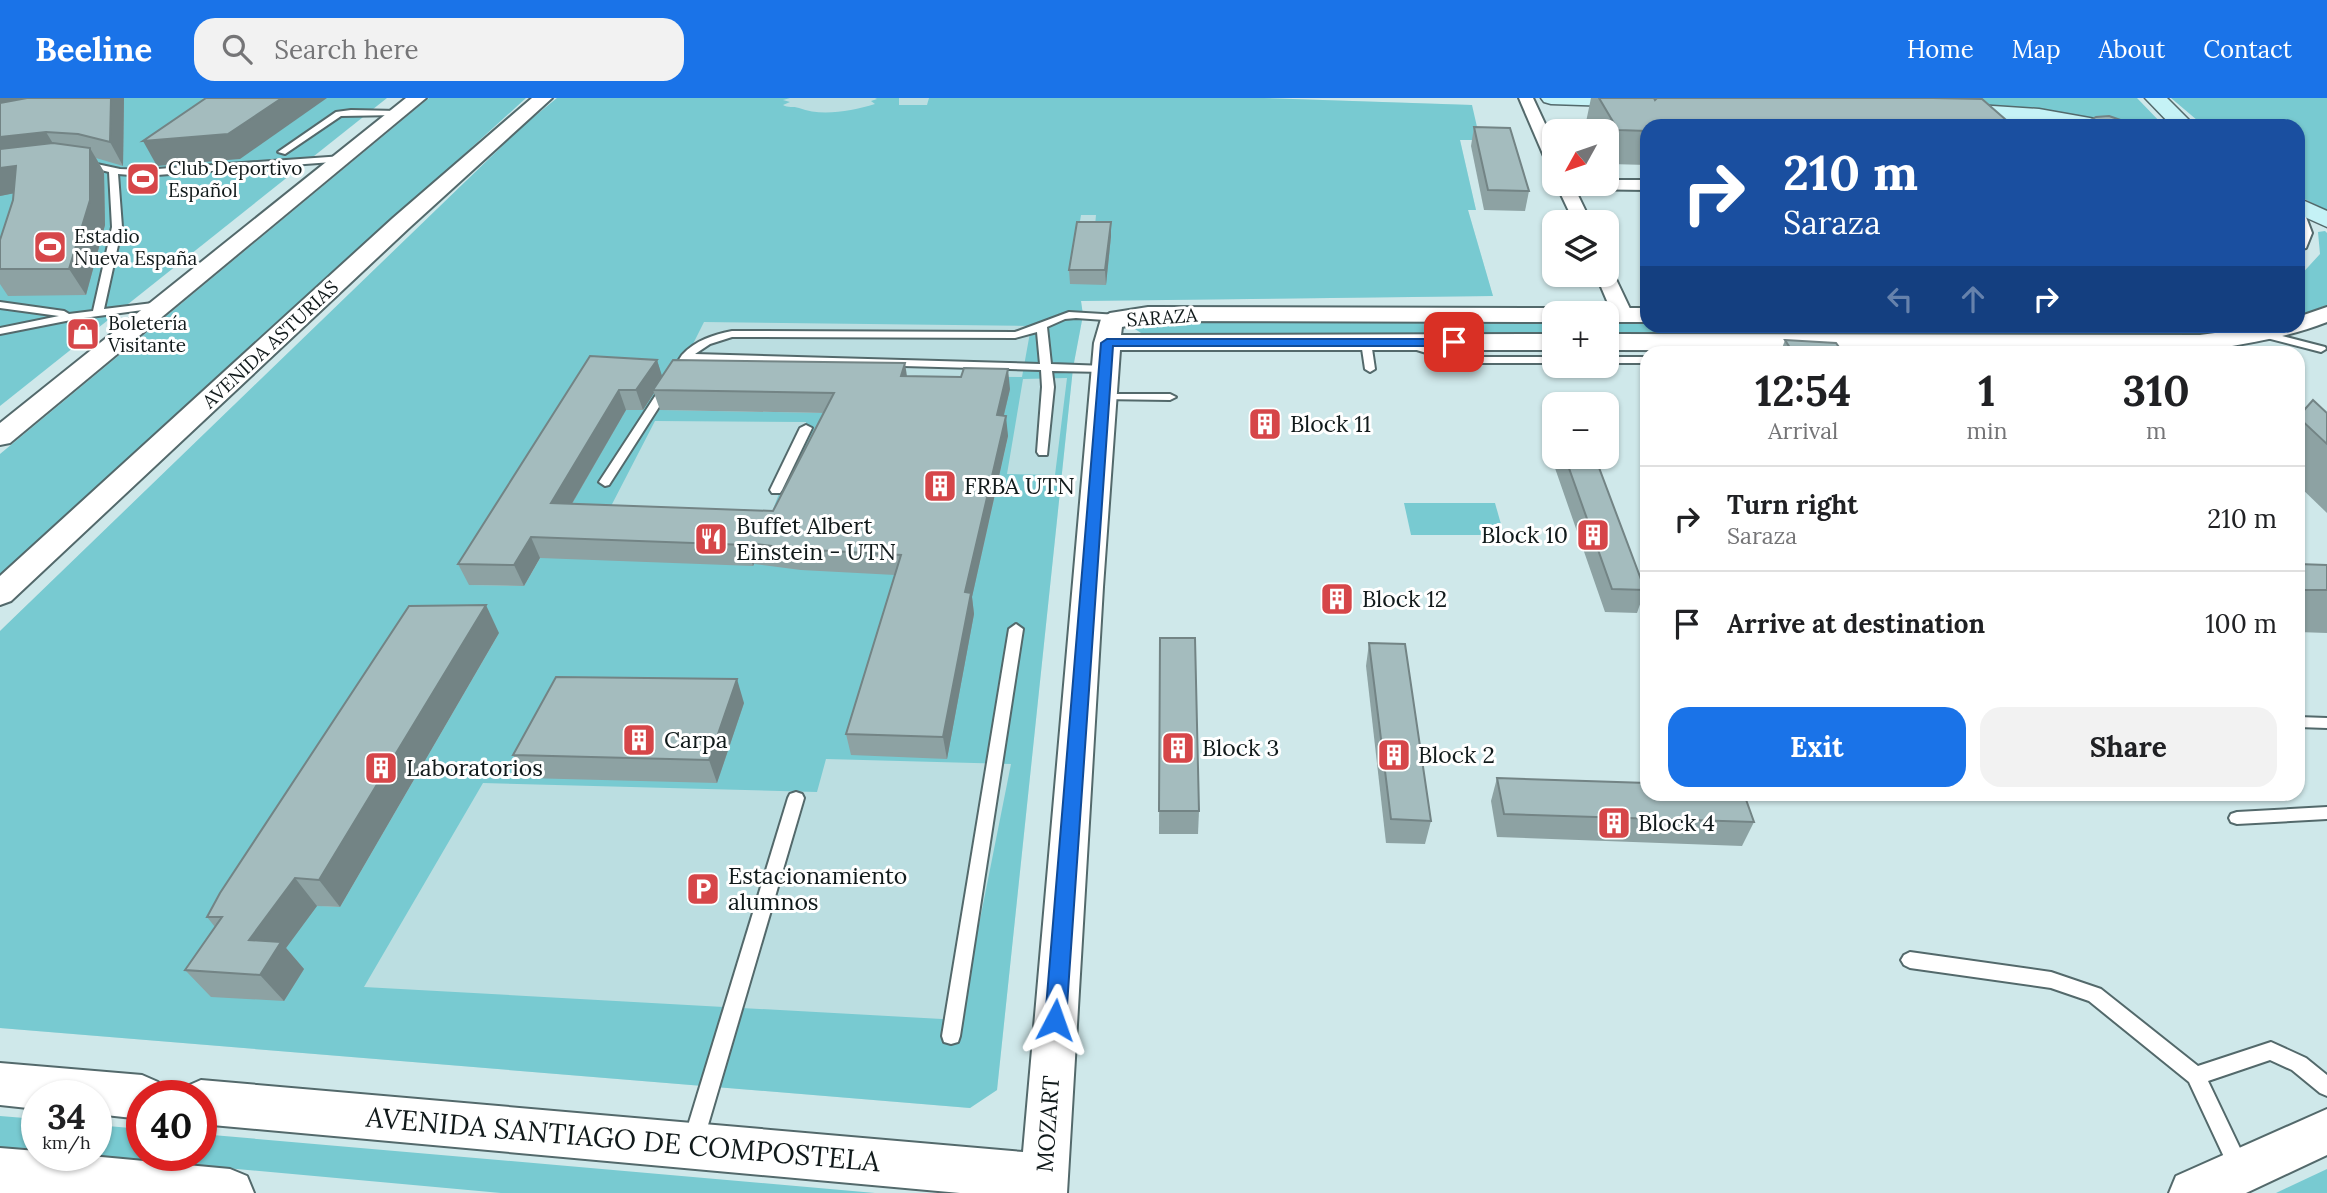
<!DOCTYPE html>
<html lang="en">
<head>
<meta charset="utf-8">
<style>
  :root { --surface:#fff; --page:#f2f2f2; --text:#202124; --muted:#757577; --line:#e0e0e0; --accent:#1a73e8 }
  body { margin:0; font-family:Lora,serif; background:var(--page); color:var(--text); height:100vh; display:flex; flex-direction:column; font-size:26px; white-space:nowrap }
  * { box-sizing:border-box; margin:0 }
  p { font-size:23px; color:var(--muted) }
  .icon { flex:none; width:38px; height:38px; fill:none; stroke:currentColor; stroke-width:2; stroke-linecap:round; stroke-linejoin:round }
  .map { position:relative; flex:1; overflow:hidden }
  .drawer { position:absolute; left:1640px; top:248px; width:665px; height:455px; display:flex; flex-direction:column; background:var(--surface); border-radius:21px; box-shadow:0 2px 5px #0004 }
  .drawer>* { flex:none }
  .banner { position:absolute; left:1640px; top:21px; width:665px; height:214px; border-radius:21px; box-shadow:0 2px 5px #0004; background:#1a4fa0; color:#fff; overflow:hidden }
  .needle { width:46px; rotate:230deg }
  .tools { position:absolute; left:1542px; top:21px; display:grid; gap:14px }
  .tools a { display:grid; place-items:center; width:77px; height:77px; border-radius:14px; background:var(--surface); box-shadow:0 2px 5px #0004; font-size:35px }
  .speed { position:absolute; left:21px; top:982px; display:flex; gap:14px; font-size:35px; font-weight:700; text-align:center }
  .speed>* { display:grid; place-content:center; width:91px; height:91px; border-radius:50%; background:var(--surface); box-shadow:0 2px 5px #0004; line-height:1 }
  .speed small { font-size:18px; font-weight:400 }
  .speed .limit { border:10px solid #d22; background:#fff; color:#111 }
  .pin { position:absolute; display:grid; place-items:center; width:60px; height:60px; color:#fff; margin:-30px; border-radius:14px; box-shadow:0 4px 10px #0006 }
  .me { position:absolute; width:77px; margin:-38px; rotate:4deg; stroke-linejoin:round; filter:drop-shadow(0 0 5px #0008) }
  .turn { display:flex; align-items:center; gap:24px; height:147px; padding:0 28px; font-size:32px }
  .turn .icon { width:91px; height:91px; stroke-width:2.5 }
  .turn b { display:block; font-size:49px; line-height:60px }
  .lanes { display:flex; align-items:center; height:66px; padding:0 28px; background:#0003; justify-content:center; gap:35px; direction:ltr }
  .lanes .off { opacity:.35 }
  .eta { display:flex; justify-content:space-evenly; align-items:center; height:119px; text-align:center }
  .eta b { font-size:42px; font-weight:700; line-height:49px }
  .primary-button { display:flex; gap:14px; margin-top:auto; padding:14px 28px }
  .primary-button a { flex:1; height:80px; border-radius:21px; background:var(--accent); color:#fff; font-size:28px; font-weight:700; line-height:80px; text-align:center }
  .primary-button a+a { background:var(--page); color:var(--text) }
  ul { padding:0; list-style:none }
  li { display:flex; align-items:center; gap:21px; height:105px; padding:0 28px; border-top:2px solid var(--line) }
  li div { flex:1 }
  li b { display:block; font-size:26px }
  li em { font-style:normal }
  header { display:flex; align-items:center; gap:42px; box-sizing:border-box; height:98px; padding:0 35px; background:var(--accent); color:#fff }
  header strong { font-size:33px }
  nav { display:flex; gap:38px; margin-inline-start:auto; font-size:24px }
  .search { width:490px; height:63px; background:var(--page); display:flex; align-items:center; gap:18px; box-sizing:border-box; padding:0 24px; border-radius:21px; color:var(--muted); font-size:26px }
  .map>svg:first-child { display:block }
</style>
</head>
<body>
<header>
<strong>Beeline</strong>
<div class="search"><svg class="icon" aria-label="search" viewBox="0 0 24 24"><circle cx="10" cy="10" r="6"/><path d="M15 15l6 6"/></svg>Search here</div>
<nav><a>Home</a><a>Map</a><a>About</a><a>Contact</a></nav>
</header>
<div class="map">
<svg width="2327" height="1095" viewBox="0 0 2327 1095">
  <rect width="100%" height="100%" fill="#cfe8ea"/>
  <polygon fill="#bbdee1" points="557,0 1263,0 1472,7 1460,42 1476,112 1468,112 1493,198 1081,203 1083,217 1073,270 997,992 970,1010 0,930 0,533 524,27"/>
  <g fill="#78cad1" fill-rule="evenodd">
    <polygon points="0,0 387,0 0,308"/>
    <polygon points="429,0 526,0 0,479 0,356"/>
    <path d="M557,0H790L783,2L790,4L783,7C788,10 793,8 799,10C822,19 851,13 875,6L871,3L877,1L875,0H899V7H927L929,0H1263L1472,7L1480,42H1460L1476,112H1468L1493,198L1081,203L1083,217L1073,270L997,992L970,1010L0,930V533L524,27ZM1081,117H1096L1094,138L1070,186ZM704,224L1031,228V229L1022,279L678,276ZM644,280L524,488L470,487ZM1067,280L1055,377L1007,376L1023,281ZM826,284L825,315L662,312ZM655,323L806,324V325L772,414L609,412ZM1008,338L976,480L925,479ZM499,535L340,809L302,807ZM826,661L1011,666L960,922L364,889L483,685L817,694Z"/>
    <polygon points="1627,0 2137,0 2164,28 2111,28 1997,10"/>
    <polygon points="2171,0 2327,0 2327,114 2298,97 2298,28 2204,28"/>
    <polygon points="2325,133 2327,135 2327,207 2298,218 2298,180 2320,156 2318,134"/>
    <polygon points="1554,222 1554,240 1147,239 1135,231 1144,223"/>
    <polygon points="1607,222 1647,222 1647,228 2263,228 2198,237 1607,240"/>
    <polygon points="1404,405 1495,405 1504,437 1411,437"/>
    <polygon points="0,1018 37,1021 37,1053 0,1050"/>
    <polygon points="96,1027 142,1031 142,1057 201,1057 201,1036 875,1095 501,1095 82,1057 96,1057"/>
    <polygon points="2327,1071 2327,1095 2276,1095"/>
  </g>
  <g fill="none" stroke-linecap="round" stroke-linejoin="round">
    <defs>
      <g id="service">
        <polygon points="351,12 398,13 402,15 398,17 341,18 285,56 278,54 336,14"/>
        <polygon points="343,58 347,61 346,63 143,78 118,76 122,129 104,211 161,204 166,207 165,209 76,221 0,236 0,230 59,218 0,210 0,204 64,213 69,216 93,213 112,129 109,74 78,66 78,62 120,71 143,72"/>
        <path d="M1069,214L1119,217L1124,220L1119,223L1076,220L1065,221L1047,229L1051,266L1106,268L1111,271L1106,274L1052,273L1054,289L1047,357H1039L1037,354L1042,289L1041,272L689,262L609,387L605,388L599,384L682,257C696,242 713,237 732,233L1015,234ZM1037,234L1040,266L695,256L710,246L732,239L1015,240Z"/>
        <polygon points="2263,233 2325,249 2326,251 2321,254 2259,238 2258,236"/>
        <polygon points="1366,241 1371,244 1375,271 1370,274 1365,271 1361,244"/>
        <polygon points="1874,241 1901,254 1902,256 1888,256 1870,246 1870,242"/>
        <polygon points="1405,242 1459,259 1554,259 1554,265 1458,265 1401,247 1400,245"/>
        <rect x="1606" y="259" width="41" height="6"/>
        <polygon points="1103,296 1170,296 1176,299 1170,302 1099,301 1097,299"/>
        <polygon points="806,327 812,330 782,392 780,395 772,395 770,392 800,330"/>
        <polygon points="1016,526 1023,531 960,938 958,944 951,946 944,944 942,938 1009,531"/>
        <polygon points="2298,619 2327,620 2327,630 2298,629"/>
        <polygon points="796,694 802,696 804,700 703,1044 700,1051 693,1054 686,1051 683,1044 788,700 790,696"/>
        <polygon points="2327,709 2327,721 2237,726 2231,724 2229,720 2231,716 2237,714"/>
        <polygon points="1910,854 2051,874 2101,891 2198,968 2271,944 2306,960 2327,977 2327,998 2320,995 2292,972 2270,962 2208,983 2249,1069 2246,1076 2239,1079 2232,1076 2189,984 2089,903 2051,890 1910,870 1904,867 1901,862 1904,857"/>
      </g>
      <g id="minor">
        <polygon points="1519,0 1533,0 1554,45 1554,68 1546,63"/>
        <polygon points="1606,82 1647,82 1647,92 1575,91 1591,124 1574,124 1556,86 1606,86"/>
        <polygon points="1606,172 1614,177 1633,217 1630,221 1623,223 1613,217 1596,177 1606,177"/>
      </g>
      <g id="tertiary">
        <polygon points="406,0 426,0 10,345 0,347 0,325"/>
        <polygon points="532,0 552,0 409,130 11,503 0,507 0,478 393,120"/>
        <polygon points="2298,117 2306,119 2312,135 2306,150 2298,152"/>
        <polygon points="1148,209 1554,210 1565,215 1554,215 1554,224 1148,223 1122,229 1121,237 1554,236 1554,252 1120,252 1103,489 1067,1095 960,1095 201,1026 201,998 181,998 185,989 201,982 1023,1054 1094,245 1101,221 1110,215"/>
        <path d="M2327,209V224C2286,240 2244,246 2200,253L1606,252V236L2200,237L2267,228H2298V219Z"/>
        <polygon points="1606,210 1647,210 1647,224 1606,224 1606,215 1595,215"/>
        <polygon points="0,965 142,977 158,984 164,998 142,998 142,1021 96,1016 96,998 37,998 37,1011 0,1007"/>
        <polygon points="2327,1011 2327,1057 2246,1095 2169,1095 2176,1078"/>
        <polygon points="0,1050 37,1053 37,1057 80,1057 230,1071 247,1078 254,1095 0,1095"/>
      </g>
      <g id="secondary">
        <polygon points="1541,0 1649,0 1651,3 1648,7 1641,9 1551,6 1544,4"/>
        <polygon points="2145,0 2167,0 2195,28 2172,28"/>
        <polygon points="1948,5 2039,11 2101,22 2109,23 2112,28 2065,28 1941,15 1938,11 1941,7"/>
        <polygon points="2298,100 2327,113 2327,129 2298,116"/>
      </g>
    </defs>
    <use href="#service" stroke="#53696b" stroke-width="4"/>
    <use href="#minor" stroke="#53696b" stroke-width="4"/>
    <use href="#tertiary" stroke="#53696b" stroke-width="4"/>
    <use href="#secondary" stroke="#53696b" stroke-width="3"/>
    <use href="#service" fill="#fff" fill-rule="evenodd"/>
    <use href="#minor" fill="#fff" fill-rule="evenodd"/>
    <use href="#tertiary" fill="#fff" fill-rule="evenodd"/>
    <use href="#secondary" fill="#c5f2f6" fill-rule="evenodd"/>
  </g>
  <g fill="#8da2a3" fill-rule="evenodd">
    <polygon points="0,0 124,0 123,68 96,60 104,74 105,127 86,197 8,198 0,186 0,142 13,102 14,95 0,98"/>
    <polygon points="1591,0 1654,0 1655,2 1647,28 1647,67 1610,66 1606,60 1606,33 1591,33 1586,24"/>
    <polygon points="1474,29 1529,93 1525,113 1484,112 1471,48"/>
    <polygon points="1647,122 1647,138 1644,132"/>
    <polygon points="1111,124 1111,138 1106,187 1070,186 1069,172"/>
    <polygon points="1785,242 1844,256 1780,256"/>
    <path d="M590,258L657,262L662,279L907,278L1010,291L1004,317L1008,338L972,499L974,516L947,661L851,657L846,636L895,477L801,472L754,466L753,468L540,460L524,488L469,487L458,466ZM654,295L660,312L824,315L773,413L572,406L626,312H643Z"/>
    <polygon points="2327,315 2327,415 2298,387 2298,318"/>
    <polygon points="1554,328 1554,359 1595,359 1645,492 1637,515 1605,514 1548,350"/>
    <polygon points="2298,466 2327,467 2327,535 2298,534"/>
    <polygon points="499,535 340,809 317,808 286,850 304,871 284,903 211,899 185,872 215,829 207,819"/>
    <polygon points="1160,540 1199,713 1198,736 1159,736"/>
    <polygon points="1369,545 1431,723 1425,746 1386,745 1366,568"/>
    <polygon points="744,605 717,685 526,680 513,657"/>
    <polygon points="1497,680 1754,724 1742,748 1497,739 1491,703"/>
  </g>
  <g fill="#738485">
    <polygon points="0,0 57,0 0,21"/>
    <polygon points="111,0 124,0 123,68 110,44"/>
    <polygon points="282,0 327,0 240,61 157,68 143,43"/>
    <polygon points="46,34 60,57 0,65 0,39"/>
    <polygon points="90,50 104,74 105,127 86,197 69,171"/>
    <polygon points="16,68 31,92 0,98 0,70"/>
    <polygon points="1111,124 1111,138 1106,187 1105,172"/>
    <polygon points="657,262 663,281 653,292 654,295 643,312 636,292"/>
    <polygon points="905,265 908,285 901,278"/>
    <polygon points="1008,271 1010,291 999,337 997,317"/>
    <polygon points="619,292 626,312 560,426 551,405"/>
    <polygon points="1006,318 1008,338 972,499 974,516 947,661 943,639 965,494"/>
    <polygon points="531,439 540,460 524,488 514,467"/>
    <polygon points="748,445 754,466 753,468 747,447"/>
    <polygon points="486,507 499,535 340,809 319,782"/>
    <polygon points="737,581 744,605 717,685 709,662"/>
    <polygon points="295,780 317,808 286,850 304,871 284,903 260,877 249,842"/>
  </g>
  <g fill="#a4bcbe" stroke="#738485" stroke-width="2">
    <polygon points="27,0 111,0 110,44 78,36 46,34 0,39 0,5"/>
    <polygon points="206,0 282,0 228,36 143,43"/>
    <polygon points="1599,0 1654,0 1655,2 1657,0 1933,0 1982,1 2013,28 1647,28 1647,33 1618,32"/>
    <polygon points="2109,18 2132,26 2132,28 2080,28 2096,19"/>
    <polygon points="1474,29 1510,30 1529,93 1488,92"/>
    <polygon points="53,45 90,50 90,102 69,171 0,171 0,142 13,102 16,68 0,70 0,51"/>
    <polygon points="1077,124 1111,124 1105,172 1069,172"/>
    <polygon points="1785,242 1836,245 1844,256 1794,256"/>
    <polygon points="590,258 657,262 636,292 619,292 551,405 773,413 834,295 653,292 673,262 905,265 901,278 961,279 964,270 1008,271 997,317 1006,318 965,494 971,495 943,639 846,636 901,457 796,451 748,445 747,447 531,439 514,467 458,466"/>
    <polygon points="2313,302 2327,315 2327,346 2298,319"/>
    <polygon points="1565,359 1595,359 1645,492 1612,491"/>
    <polygon points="2298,466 2327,467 2327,492 2298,492"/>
    <polygon points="486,507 319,782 295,780 249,842 281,844 260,877 185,872 222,819 207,819 220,795 409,508"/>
    <polygon points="1160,540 1195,540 1199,713 1159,713"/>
    <polygon points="1369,545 1405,546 1431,723 1391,721"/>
    <polygon points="556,579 737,581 709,662 513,657"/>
    <polygon points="1497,680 1647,685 1647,696 1744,696 1754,724 1504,716"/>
  </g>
  <polygon fill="#1a73e8" stroke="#114b97" stroke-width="2" points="1107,241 1454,241 1460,244 1454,248 1113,248 1066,922 1063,929 1055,932 1048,929 1045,922 1101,245"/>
  <defs>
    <symbol id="stadium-square" viewBox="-11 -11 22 22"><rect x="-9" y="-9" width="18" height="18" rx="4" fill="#d64649" stroke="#fff"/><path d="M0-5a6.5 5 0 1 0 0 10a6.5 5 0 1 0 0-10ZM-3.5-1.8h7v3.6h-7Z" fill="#fff"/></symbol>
    <symbol id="shop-square" viewBox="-11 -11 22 22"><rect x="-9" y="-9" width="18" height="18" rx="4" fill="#d64649" stroke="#fff"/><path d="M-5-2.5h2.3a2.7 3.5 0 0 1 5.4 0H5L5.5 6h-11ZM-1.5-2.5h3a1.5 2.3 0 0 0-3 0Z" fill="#fff"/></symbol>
    <symbol id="building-square" viewBox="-11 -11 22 22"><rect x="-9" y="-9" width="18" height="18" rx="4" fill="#d64649" stroke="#fff"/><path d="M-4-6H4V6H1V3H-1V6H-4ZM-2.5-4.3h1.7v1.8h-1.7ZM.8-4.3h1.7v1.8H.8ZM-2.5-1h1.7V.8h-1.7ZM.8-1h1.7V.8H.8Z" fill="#fff"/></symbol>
    <symbol id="restaurant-square" viewBox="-11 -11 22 22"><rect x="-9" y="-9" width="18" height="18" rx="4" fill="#d64649" stroke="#fff"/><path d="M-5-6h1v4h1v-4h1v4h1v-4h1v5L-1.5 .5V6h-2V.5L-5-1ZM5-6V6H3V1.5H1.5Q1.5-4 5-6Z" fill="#fff"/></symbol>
    <symbol id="parking-square" viewBox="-11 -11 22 22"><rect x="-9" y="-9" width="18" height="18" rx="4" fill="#d64649" stroke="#fff"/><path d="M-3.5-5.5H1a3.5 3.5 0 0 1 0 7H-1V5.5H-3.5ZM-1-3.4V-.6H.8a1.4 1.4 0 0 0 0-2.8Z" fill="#fff"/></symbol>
  </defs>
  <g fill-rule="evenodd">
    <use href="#stadium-square" x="124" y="62" width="38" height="38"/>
    <use href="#stadium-square" x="31" y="130" width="38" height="38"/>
    <use href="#shop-square" x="64" y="217" width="38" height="38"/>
    <use href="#building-square" x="1246" y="307" width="38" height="38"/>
    <use href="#building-square" x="921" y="369" width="38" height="38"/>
    <use href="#building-square" x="1574" y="418" width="38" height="38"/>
    <use href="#restaurant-square" x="692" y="422" width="38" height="38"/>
    <use href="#building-square" x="1318" y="482" width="38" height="38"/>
    <use href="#building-square" x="620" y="623" width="38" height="38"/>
    <use href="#building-square" x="1159" y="631" width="38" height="38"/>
    <use href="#building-square" x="1375" y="638" width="38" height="38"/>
    <use href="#building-square" x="362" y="651" width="38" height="38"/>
    <use href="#building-square" x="1595" y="706" width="38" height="38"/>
    <use href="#parking-square" x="684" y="772" width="38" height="38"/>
  </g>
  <g text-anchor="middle" stroke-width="6" stroke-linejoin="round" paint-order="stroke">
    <g font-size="19" fill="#111a1b" stroke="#fff" text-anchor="start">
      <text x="168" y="77">Club Deportivo<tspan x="168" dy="22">Español</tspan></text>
      <text x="74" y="145">Estadio<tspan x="74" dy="22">Nueva España</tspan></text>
      <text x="108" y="232">Boletería<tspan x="108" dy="22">Visitante</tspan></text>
    </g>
    <g font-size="19" fill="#111a1b" stroke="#fff">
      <text transform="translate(1162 219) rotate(-4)" y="7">SARAZA</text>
      <text transform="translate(270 246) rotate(-43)" y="7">AVENIDA ASTURIAS</text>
    </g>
    <g font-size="23" fill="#111a1b" stroke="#fff" text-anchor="start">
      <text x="1290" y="334">Block 11</text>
      <text x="964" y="396">FRBA UTN</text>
      <text x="736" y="436">Buffet Albert<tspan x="736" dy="26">Einstein - UTN</tspan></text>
      <text x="1568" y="445" text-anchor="end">Block 10</text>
      <text x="1362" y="509">Block 12</text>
      <text x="664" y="650">Carpa</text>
      <text x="1202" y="658">Block 3</text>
      <text x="1418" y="665">Block 2</text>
      <text x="406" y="678">Laboratorios</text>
      <text x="1638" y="733">Block 4</text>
      <text x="728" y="786">Estacionamiento<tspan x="728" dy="26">alumnos</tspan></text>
    </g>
    <g font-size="23" fill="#111a1b" stroke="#fff">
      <text transform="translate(1048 1026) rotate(-86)" y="8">MOZART</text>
    </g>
    <g font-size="28" fill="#111a1b" stroke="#fff">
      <text transform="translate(623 1041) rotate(5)" y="10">AVENIDA SANTIAGO DE COMPOSTELA</text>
    </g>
  </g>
</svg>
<div class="tools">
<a><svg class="needle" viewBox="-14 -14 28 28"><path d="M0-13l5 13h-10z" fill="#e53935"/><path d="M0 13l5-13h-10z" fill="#757577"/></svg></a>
<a><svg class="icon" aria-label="layers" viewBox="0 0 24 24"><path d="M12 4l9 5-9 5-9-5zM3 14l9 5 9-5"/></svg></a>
<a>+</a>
<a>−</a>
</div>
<div class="speed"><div>34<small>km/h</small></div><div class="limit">40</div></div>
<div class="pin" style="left:1454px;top:244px;background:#d93025"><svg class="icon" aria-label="arrive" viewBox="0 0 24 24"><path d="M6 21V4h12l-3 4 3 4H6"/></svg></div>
<svg class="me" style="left:1055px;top:922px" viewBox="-20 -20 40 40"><path d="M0-17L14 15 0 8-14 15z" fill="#1a73e8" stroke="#fff" stroke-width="4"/></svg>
<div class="banner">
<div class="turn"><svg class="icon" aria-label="right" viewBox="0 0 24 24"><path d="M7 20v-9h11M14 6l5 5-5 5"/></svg><div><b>210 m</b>Saraza</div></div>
<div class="lanes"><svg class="icon off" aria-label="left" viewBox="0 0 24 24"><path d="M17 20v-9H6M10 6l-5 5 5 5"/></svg><svg class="icon off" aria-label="ahead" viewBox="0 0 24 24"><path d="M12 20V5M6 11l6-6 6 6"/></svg><svg class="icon" aria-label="right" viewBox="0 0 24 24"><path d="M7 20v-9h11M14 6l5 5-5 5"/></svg></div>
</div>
<section class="drawer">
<div class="eta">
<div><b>12:54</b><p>Arrival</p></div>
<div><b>1</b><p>min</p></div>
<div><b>310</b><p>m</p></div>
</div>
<ul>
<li><svg class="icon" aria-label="right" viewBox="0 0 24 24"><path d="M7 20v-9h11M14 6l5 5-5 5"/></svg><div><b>Turn right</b><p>Saraza</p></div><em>210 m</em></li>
<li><svg class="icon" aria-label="arrive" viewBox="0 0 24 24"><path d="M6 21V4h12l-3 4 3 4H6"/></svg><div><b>Arrive at destination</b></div><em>100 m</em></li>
</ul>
<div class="primary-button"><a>Exit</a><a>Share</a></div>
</section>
</div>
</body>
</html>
